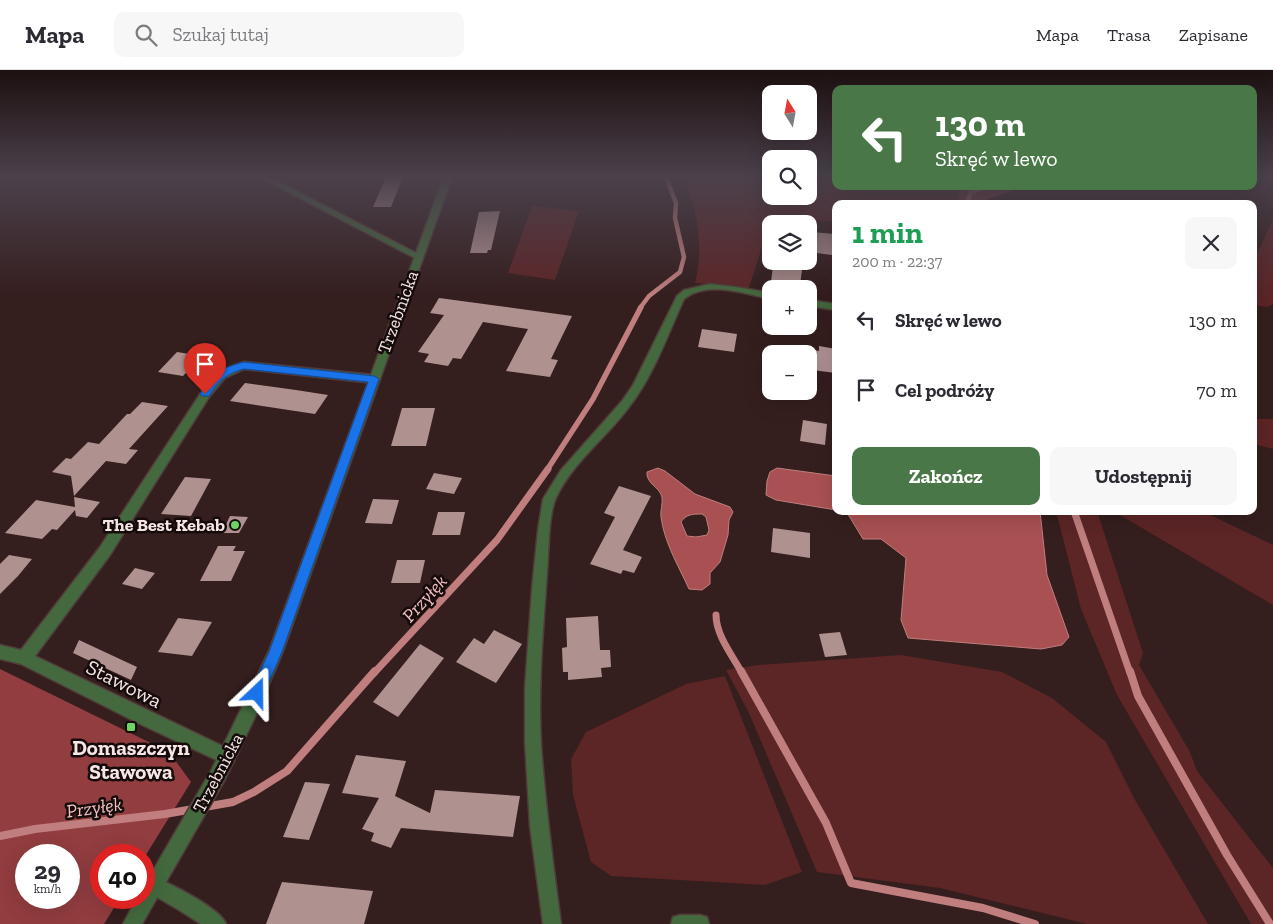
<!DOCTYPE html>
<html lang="pl">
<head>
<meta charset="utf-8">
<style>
  :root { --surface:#fff; --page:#f7f7f7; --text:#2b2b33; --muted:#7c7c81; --line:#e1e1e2; --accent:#497747 }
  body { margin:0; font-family:"Zilla Slab",serif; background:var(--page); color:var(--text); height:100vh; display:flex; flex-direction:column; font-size:19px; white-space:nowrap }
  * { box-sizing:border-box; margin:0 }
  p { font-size:16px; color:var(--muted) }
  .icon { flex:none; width:28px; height:28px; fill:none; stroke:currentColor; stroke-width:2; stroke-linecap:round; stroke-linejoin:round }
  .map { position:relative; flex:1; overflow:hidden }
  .sheet { position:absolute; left:832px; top:130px; width:425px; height:315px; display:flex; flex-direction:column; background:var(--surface); border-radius:10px; box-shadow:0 5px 20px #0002 }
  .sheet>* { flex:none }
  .guide { position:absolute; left:832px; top:15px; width:425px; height:105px; border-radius:10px; box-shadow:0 5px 20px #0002; background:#497747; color:#fff; overflow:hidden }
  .needle { width:32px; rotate:349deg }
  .tools { position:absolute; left:762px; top:15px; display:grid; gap:10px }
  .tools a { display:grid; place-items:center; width:55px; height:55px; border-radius:10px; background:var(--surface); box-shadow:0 5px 20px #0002; font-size:25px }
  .speed { position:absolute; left:15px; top:774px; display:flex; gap:10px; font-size:25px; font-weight:700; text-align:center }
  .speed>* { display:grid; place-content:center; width:65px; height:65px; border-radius:50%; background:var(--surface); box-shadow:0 5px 20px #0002; line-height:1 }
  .speed small { font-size:12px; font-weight:400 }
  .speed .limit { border:8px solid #d22; background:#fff; color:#111 }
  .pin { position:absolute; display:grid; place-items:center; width:42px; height:42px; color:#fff; margin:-51px -21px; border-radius:50% 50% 50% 0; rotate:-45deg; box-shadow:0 0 5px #0007 }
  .pin .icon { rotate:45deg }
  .me { position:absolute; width:55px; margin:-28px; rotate:23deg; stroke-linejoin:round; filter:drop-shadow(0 0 4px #0008) }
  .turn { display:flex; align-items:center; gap:18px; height:105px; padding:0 20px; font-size:22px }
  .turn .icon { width:65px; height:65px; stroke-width:2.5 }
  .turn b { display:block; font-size:35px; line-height:42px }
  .round { display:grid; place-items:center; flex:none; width:52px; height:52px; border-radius:10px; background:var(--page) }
  .head { display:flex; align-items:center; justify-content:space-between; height:85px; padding:0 20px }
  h1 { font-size:30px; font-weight:700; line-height:38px; color:#1e9e55 }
  .button { display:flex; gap:10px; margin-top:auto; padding:10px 20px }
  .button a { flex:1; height:58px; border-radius:10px; background:var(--accent); color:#fff; font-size:20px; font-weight:700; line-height:58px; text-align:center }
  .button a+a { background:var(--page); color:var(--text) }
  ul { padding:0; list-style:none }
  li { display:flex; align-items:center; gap:15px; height:70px; padding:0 20px }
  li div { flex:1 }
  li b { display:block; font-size:19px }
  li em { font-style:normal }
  header { display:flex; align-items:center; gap:30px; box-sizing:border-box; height:70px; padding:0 25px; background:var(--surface); border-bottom:1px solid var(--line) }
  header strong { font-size:24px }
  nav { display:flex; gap:28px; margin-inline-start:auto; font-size:18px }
  .search { width:350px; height:45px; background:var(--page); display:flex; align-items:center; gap:12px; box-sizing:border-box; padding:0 18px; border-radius:10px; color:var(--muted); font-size:19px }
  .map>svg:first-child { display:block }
</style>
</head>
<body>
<header>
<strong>Mapa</strong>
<div class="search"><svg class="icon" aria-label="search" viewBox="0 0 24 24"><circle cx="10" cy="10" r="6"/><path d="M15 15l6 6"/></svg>Szukaj tutaj</div>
<nav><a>Mapa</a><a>Trasa</a><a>Zapisane</a></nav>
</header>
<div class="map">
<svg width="1273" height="854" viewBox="0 0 1273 854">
  <rect width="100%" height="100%" fill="#351e1e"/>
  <g fill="#5c2526">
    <path d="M682,107H771V126H809V107H836V116H967L958,121L961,134H836V152L774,146L766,164L749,218L695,213C704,180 698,137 682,107Z"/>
    <polygon points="532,136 579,141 555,210 508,203"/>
    <polygon points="1273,149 1273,234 1268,237 1254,235 1254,191"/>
    <polygon points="1254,349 1273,349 1273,379 1254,374"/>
    <polygon points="1056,441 1097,441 1143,583 1139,595 1190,682 1197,701 1273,798 1273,854 1251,854 1117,625 1081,539"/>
    <polygon points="1113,441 1202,441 1273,475 1273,535"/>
    <polygon points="901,585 1002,602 1052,628 1106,672 1135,730 1208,854 1087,854 940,818 817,802 748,641 726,600 758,595"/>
    <polygon points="725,606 802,802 765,815 611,806 591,792 573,725 571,689 586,662 686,614"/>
  </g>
  <g fill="#923d3f" fill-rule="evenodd">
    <polygon points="967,116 1016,116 1009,122 988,129 989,134 961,134 958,121"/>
    <path d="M0,599L169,682L191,712L144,788V785H101V828H120L104,854H0ZM26,785H69V828H26Z"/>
  </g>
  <g fill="#a95152" stroke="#c07e7e" fill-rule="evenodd">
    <path d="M658,398L665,401L695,424L730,437L733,442L729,450L728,465L720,492L710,503V514L702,520L689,519C679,497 664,472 661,447C660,441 663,434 662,427C659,416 646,414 647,402ZM702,444L706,447L709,460L707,465L696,467L687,466L681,452C686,444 693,444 702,444Z"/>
    <polygon points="777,398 836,406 836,440 776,430 766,425 767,411 770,402"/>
    <polygon points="846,441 1040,441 1047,505 1069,567 1062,575 1041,579 908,568 901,550 906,488 881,469 863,469"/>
  </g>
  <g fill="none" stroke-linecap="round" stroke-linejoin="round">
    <g stroke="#c07e7e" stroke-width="4.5">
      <polyline points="969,134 968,130 971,122 989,116"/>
      <polyline points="640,238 649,226 680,202 684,187 675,148 676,133 666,107"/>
    </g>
    <polyline stroke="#c07e7e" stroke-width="5.5" points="547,400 593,329 641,237"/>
    <g stroke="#c07e7e" stroke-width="7">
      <polyline points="1074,441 1130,603"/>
      <path d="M716,545C716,565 732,585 742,603"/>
      <polyline points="374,603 497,470 548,399"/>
    </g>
    <g stroke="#c07e7e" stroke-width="8">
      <polyline points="741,601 826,753 851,813 983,838 1035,854"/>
      <polyline points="1130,601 1138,626 1227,785 1270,854"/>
      <polyline points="0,766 35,759 165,744 233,732 254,722 287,701 375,601"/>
    </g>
  </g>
  <g fill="#af9190">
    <polygon points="386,107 403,107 391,137 373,137"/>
    <polygon points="500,141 491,180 488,180 487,183 470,183 479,142"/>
    <polygon points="812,162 835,164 832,185 809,182"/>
    <polygon points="773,196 802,200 800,215 771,212"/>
    <polygon points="439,228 572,246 551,289 558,290 550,307 506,301 528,259 483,252 461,289 453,288 448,296 424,292 429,284 418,282 444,245 430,243"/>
    <polygon points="702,259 737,264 734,282 698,277"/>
    <polygon points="819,276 836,279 836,303 812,300 814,280 819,281"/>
    <polygon points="177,282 202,286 183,306 158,302"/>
    <polygon points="245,313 296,320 328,325 315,344 230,331"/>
    <polygon points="142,332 168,336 129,379 138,380 126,394 106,391 74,426 71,406 52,402 66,388 71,389 88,372 99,374 127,344 130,344"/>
    <polygon points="402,338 435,338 426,376 391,376"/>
    <polygon points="803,350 827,354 825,375 800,371"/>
    <polygon points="434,403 462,408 454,424 426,419"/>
    <polygon points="185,407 211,409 191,446 161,444"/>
    <polygon points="619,416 651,426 623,480 642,487 634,503 623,500 621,504 590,494 615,447 604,443"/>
    <polygon points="74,427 100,432 87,448 76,446 75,440 57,460 52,459 42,469 5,463 36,430 75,437"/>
    <polygon points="373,429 399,430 392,454 365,453"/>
    <polygon points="438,442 465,442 460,465 432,465"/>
    <polygon points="230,446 248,447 239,463 222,463"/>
    <polygon points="773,458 810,463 810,488 771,482"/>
    <polygon points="218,476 236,476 233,481 245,481 231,511 200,511"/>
    <polygon points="9,485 32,489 18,506 0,524 0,494"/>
    <polygon points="397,490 425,490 420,513 391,513"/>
    <polygon points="135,498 155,503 142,519 122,514"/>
    <polygon points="598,546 600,580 610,580 611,597 601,598 602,607 568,610 568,602 563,602 562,578 567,577 566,548"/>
    <polygon points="178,548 212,552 192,586 158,582"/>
    <polygon points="494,560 522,574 496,613 456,592 474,568 484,574"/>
    <polygon points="840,562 847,585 825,587 819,564"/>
    <polygon points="79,570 137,597 131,610 73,583"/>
    <polygon points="420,574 444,588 398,647 373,632"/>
    <polygon points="356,685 406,691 395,726 430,743 435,720 520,726 513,767 401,758 391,778 371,771 374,763 362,759 379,728 342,723"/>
    <polygon points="305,712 330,714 309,770 283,767"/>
    <polygon points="282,812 373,821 364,854 266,854"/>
  </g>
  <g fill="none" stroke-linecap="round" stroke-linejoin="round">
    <defs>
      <g id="minor">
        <polygon points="259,107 269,107 422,186 421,188 415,188"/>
        <path d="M710,214L736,217L771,223V229C744,224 708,210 684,229C668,264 653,307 629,337C606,368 572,393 556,428C548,445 549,484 547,503C543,560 538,617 541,674C545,734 553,794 561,854H543L530,756L525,672V618L532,519L538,460L543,429L561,400L622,331L633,315L677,226L684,220Z"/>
        <polygon points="809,230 836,234 836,240 809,236"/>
        <polygon points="244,292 374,305 379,309 374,313 244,299 225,308 209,327 110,485 35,586 233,681 235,687 233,693 227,695 138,653 21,594 0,589 0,575 21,580 100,477 206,315 222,300"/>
        <path d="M154,807C171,814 220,838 226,854H201L179,840L148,822L145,816L148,810Z"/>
        <polygon points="680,845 700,845 707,847 709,854 671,854 673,847"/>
      </g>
      <polygon id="tertiary" points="444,107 452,107 283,581 258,641 224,711 142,854 123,854 137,828 144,828 144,816 212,699 269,581"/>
    </defs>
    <use href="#minor" stroke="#503a3a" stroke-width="3"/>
    <use href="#tertiary" stroke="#503a3a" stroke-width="3"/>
    <use href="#minor" fill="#44693e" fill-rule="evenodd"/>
    <use href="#tertiary" fill="#44693e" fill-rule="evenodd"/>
  </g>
  <linearGradient id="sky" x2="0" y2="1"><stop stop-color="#1d1010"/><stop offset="0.47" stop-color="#4b414c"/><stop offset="1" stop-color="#4b414c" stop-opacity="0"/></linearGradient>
  <rect width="1273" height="226" fill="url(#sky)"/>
  <path fill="#1a73e8" stroke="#114b97" d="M244,292L374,306L379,309L282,582L262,628L257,630L252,628L250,623L269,582L368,312L244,299C227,303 219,311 209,326H202L200,324C213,303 221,298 244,292Z"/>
  <g fill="#6ed360" stroke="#150b0b" stroke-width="2">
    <circle cx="235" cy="455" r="5"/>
    <rect x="126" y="652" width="10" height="10" rx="2.5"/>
  </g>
  <g text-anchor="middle" stroke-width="5" stroke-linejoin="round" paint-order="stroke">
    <g font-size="18" fill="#f6e6e5" stroke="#150b0b">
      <text transform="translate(398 242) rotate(-70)" y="6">Trzebnicka</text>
      <text transform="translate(218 703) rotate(-62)" y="6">Trzebnicka</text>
    </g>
    <g font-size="18" font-weight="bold" fill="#f6e6e5" stroke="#150b0b" text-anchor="end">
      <text x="225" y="461">The Best Kebab</text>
    </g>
    <g font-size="19" font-style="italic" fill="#f3c1bf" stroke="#150b0b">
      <text transform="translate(424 528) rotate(-48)" y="7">Przyłęk</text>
      <text transform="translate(94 737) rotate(-8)" y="7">Przyłęk</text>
    </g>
    <g font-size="21" fill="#f6e6e5" stroke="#150b0b">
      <text transform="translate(124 614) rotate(27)" y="7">Stawowa</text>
    </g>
    <g font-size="21" font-weight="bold" fill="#f6e6e5" stroke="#150b0b">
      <text x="131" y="685">Domaszczyn<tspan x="131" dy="24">Stawowa</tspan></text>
    </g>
  </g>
</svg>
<div class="tools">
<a><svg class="needle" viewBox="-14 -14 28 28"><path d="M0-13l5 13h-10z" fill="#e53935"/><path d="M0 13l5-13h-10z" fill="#7c7c81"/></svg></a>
<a><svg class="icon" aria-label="search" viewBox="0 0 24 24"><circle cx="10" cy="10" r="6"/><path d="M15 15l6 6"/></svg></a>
<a><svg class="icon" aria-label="layers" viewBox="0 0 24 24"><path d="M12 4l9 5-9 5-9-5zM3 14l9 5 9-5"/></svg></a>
<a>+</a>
<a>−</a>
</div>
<div class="speed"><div>29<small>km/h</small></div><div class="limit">40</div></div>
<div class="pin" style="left:205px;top:324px;background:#d93025"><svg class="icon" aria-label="arrive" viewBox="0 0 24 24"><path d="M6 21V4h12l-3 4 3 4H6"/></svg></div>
<svg class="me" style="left:257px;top:623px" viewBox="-20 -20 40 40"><path d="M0-17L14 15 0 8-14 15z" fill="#1a73e8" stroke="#fff" stroke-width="4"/></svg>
<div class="guide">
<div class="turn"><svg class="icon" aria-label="left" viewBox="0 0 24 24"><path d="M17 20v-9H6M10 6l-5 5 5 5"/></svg><div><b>130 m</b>Skręć w lewo</div></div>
</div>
<section class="sheet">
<div class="head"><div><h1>1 min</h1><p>200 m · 22:37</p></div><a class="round"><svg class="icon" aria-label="close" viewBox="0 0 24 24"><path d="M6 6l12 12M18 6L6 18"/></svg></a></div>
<ul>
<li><svg class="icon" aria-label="left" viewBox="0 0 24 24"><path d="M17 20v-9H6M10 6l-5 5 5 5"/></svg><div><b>Skręć w lewo</b></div><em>130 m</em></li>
<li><svg class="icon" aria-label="arrive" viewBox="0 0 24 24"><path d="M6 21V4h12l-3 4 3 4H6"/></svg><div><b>Cel podróży</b></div><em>70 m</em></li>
</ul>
<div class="button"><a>Zakończ</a><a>Udostępnij</a></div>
</section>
</div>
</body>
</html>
